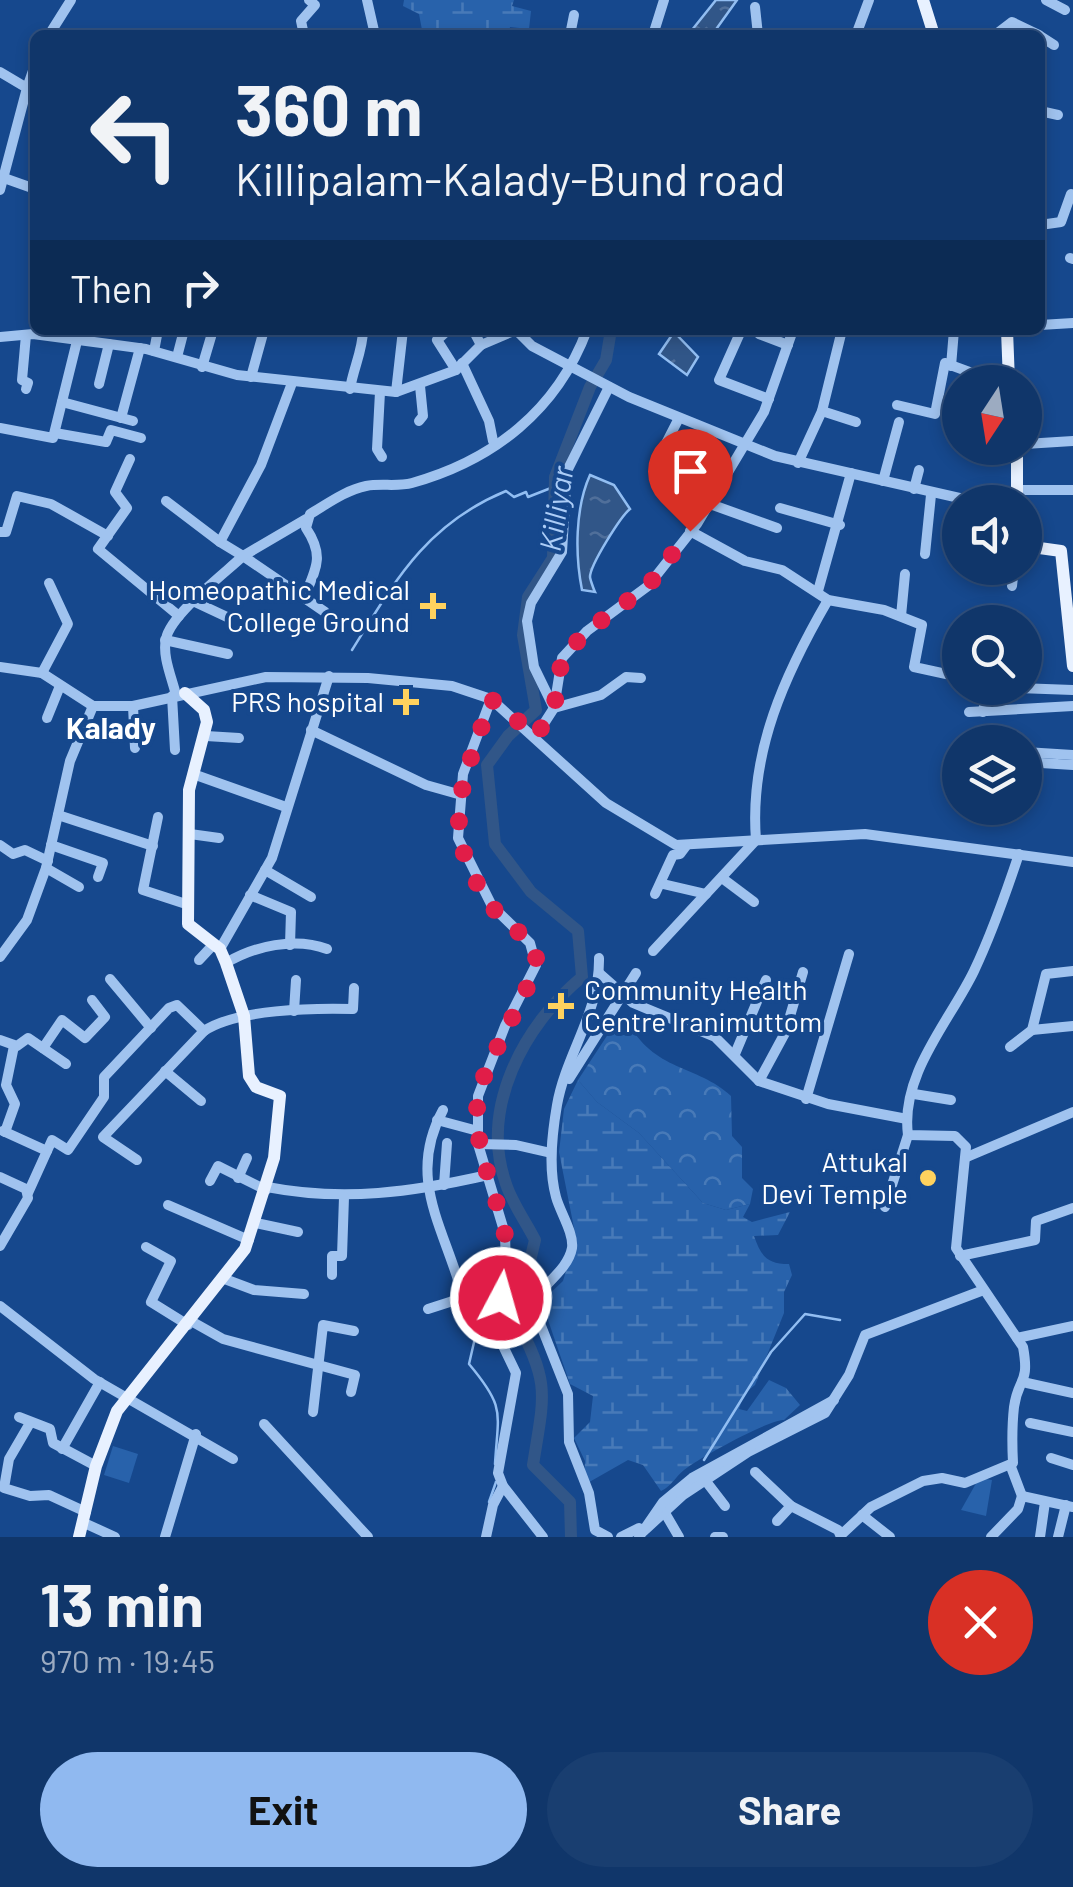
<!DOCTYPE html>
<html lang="en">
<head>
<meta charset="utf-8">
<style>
  :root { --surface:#10366a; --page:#193e70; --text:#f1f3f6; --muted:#9cabc1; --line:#30507e; --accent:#90b9f0 }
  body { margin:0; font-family:Barlow,sans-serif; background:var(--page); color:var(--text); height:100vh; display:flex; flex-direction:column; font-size:38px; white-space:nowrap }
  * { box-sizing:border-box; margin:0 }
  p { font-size:32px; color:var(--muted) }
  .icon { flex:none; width:55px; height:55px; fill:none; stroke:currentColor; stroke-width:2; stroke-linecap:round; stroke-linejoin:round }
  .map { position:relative; height:1537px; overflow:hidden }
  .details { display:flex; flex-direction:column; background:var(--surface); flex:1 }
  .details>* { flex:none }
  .guide { position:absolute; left:30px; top:30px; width:1015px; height:305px; border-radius:15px; box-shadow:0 5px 15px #0003,0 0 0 2px var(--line); background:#10366a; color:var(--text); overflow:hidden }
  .needle { width:65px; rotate:192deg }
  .controls { position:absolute; left:942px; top:365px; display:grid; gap:20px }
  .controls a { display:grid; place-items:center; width:100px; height:100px; border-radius:50%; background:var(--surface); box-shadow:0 5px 15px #0003,0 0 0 2px var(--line); font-size:50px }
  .pin { position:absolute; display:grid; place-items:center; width:85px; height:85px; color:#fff; margin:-102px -42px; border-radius:50% 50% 50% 0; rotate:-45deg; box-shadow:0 0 10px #0007 }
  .pin .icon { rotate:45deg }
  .me { position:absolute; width:110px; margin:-55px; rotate:6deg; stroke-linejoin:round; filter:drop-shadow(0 0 8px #0008) }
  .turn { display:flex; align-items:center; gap:35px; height:210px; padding:0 40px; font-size:45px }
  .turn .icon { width:130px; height:130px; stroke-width:2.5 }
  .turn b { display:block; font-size:70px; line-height:85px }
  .then { display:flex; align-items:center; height:95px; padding:0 40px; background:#0003; gap:20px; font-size:38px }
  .round { display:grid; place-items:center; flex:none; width:105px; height:105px; border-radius:52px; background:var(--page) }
  .head { display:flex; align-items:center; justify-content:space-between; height:170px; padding:0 40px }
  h1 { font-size:60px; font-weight:700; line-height:75px }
  .action { display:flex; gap:20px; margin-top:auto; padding:20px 40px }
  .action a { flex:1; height:115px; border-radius:60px; background:var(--accent); color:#111; font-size:40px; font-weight:700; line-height:115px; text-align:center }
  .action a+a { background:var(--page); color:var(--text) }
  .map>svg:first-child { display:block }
</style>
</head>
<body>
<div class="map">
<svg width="1073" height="1537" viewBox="0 0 1073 1537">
  <defs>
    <pattern id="forest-crowns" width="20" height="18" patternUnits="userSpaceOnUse" patternTransform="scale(2.5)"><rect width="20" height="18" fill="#2862ab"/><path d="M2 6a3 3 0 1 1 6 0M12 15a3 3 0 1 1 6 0" fill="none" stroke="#487ab8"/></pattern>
    <pattern id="wetland-marsh" width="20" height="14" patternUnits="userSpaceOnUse" patternTransform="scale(2.5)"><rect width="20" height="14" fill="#2862ab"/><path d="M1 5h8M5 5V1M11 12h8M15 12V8" fill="none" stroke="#487ab8"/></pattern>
    <pattern id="water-ripples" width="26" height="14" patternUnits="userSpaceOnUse" patternTransform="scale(2.5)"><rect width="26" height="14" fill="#315688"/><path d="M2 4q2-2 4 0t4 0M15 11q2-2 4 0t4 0" fill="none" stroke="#506f9a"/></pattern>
  </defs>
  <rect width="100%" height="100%" fill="#16488d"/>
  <g fill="#2862ab">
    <polygon points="113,1446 138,1454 129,1483 104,1475"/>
    <polygon points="979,1478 992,1480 986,1516 961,1510"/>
  </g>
  <path fill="url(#forest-crowns)" d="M618,1019H626C654,1073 697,1064 731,1096L732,1136L742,1147V1178L753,1189L750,1204L726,1210L703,1203L639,1133L597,1102L578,1080Z"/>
  <g fill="url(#wetland-marsh)">
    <polygon points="404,0 514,0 512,6 531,11 529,29 510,27 508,35 423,35 419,14 403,6"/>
    <path d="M578,1080L597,1102L639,1133L703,1203L726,1210L750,1204L743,1217L752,1222L790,1212L778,1235L754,1236C761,1256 767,1264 789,1264L792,1275L784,1292V1313L755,1385L744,1394L739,1409L747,1411L769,1380L786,1388L800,1405L784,1420C768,1420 699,1458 684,1470C675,1477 672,1486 661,1491L643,1465L628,1460L584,1485L585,1461L574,1438L590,1422L593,1396L570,1384L548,1320L546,1297L563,1281L576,1238L559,1152L564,1109Z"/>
  </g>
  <g fill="url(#water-ripples)" stroke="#92bef2" stroke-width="2.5">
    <polygon points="716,0 737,0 712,35 688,35"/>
    <polygon points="674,332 698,357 687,375 659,354"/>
    <path d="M590,475L614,485L630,509C621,516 590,565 590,577C590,579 594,590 595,592L582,590C575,555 575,508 590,475Z"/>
  </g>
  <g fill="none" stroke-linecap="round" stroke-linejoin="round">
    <g stroke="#92bef2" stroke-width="2.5">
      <path d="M352,650C395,581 426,524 506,491L514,497L526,492L528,497L556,486"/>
      <polyline points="505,1306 526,1276"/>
      <path d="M490,1328L475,1338L469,1364C506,1408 498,1412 495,1464"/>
      <polyline points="704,1460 771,1352 805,1314 840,1320"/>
      <polyline points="489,1502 496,1482"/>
    </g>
    <path stroke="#315688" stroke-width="12" d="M571,1537L570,1502L533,1465C544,1395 551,1384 516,1320L535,1240C526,1222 512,1203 506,1184C479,1108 524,1025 582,977L578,931L531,892L495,844L487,765L508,736L536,710L523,635L528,597L553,558L555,477L590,387L606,360L611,330"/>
    <g stroke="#a0c3ef" stroke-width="10">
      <polyline points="367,0 375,35"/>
      <polyline points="1046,0 1065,10"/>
      <polyline points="755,7 758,35"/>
      <polyline points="49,35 71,0"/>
      <polyline points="304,35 301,21 315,5 309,0"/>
      <polyline points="570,35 574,15"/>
      <polyline points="653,35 664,0"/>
      <polyline points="856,35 869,0"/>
      <polyline points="995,35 1012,22 1039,35"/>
      <polyline points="1040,36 1054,45"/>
      <polyline points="0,72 27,88 35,65"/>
      <polyline points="1040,111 1058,115"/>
      <polyline points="4,178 35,189"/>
      <polyline points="0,190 27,88 35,90"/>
      <polyline points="1040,225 1061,222 1071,194"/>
      <polyline points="1070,258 1073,259"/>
      <polyline points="1040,325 1073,323"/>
      <polyline points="448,330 437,340 456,370"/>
      <polyline points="473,330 481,345"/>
      <polyline points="732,330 740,333 719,380 769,399"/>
      <polyline points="759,334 788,345"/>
      <polyline points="26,335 22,380 28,383 26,389"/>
      <polyline points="0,337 33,334 109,344 146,349 237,375 396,392 456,370 481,345 516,330 532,346 629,397 775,456 977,502"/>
      <polyline points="154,351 158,330"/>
      <polyline points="177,357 184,330"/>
      <polyline points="462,363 489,421 493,441"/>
      <polyline points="951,366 954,330"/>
      <polyline points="202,367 213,330"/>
      <polyline points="251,377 264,330"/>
      <polyline points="99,384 109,344"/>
      <polyline points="609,387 567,471 562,552 531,603 527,621 534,667 554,708 601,695 626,677 641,678"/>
      <path d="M350,389C353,369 363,350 363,330"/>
      <polyline points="380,392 377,449 382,457"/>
      <polyline points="396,392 403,330"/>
      <polyline points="62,402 133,421"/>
      <polyline points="897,405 935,414 945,363 983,377 1008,377"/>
      <polyline points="822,411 856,422"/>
      <polyline points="121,418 140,348"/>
      <polyline points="419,421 423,416 420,386"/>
      <polyline points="0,428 53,438 77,341"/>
      <polyline points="55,433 106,442 111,430 141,438"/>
      <polyline points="1025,444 1073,441"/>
      <polyline points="660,455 679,418"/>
      <polyline points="130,459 115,492 127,508 98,549 179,616"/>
      <polyline points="798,463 822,411 842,330"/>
      <polyline points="684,471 706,429"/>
      <polyline points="883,481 899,422"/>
      <polyline points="914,489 919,470"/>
      <polyline points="1018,490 1073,490"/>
      <polyline points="166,501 220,542"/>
      <polyline points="710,504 777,528"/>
      <polyline points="780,508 840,525"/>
      <polyline points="306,519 243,556 325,612"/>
      <polyline points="690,531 745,561 782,570 828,600 884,610 922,625 914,667 960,677"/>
      <polyline points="0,532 6,532 17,496 51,504 108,536"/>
      <polyline points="925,554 931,495"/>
      <polyline points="1012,586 1014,568"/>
      <polyline points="818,591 851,473"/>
      <path d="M305,595C317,567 324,555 306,528L310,514C327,504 346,490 366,486C381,483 397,487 412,483C494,460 557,410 587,330"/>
      <polyline points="195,602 227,617"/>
      <polyline points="901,616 905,574"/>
      <polyline points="165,640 228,654"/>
      <polyline points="0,667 42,673 93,706 133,706 266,677 368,678 452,686 491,699 606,803 676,845 865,834 1073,862"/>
      <polyline points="42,673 68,624 49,583"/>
      <polyline points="1018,688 1073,690"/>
      <path d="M176,695C172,678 162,656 166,639C170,615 225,573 243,556L220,542L261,465L292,383"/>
      <polyline points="172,696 175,750"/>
      <polyline points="491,699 463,774 458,838 492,906 530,943 536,965 505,1026 478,1096 478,1144 505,1234 506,1268 495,1329 516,1373 498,1473 503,1486 543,1537"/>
      <polyline points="133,706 135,748"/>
      <polyline points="969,712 1073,706"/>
      <polyline points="983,712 987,688"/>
      <polyline points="47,718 60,686"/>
      <polyline points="311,730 426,785 458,794"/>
      <polyline points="206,736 239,738"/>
      <polyline points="536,736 554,708 562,658 587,631 648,586 697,524 764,412 793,330"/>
      <polyline points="1025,752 1073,755"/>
      <polyline points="1025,762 1073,765"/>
      <polyline points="193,774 286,807"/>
      <polyline points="58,815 153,846"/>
      <polyline points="158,817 143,890 189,905"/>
      <polyline points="190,834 219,838"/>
      <polyline points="0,845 13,854 25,850 48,861"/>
      <polyline points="51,845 103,863 98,877"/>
      <polyline points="46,868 79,887"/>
      <polyline points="265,870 311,897"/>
      <polyline points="722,878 754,902"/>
      <polyline points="663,884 706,894"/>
      <polyline points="655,894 673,855 680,854 686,846"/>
      <polyline points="250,895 291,912 290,945"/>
      <polyline points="220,949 272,858 329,676"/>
      <path d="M653,951L756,840C749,752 785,674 828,600"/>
      <polyline points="0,957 27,920 46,868 70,761 93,706"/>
      <path d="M599,958C600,1012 566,1054 557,1105C552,1134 548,1168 556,1197C560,1212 574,1233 572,1248C568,1270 543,1284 532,1303L568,1394L569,1442L589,1493L595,1530L608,1537"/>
      <polyline points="199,960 213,945"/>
      <path d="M226,963C254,946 295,937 327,949"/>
      <polyline points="599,973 633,1003 715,1037 759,1081 828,1104 907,1119"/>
      <polyline points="110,979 151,1028"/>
      <polyline points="294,1011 296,980"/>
      <polyline points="1032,1030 1073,1026"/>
      <polyline points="0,1040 17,1046 28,1038 66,1064"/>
      <polyline points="1010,1047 1032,1030 1046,974 1073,971"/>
      <polyline points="43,1048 62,1020 85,1038 105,1017 92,1000"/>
      <polyline points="735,1054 766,980"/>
      <polyline points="165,1071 201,1101"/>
      <polyline points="569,1079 636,973"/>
      <polyline points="759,1081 785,1033 803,972"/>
      <polyline points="914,1094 951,1100"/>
      <polyline points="806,1099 849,954"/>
      <polyline points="437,1120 478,1131"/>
      <polyline points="3,1131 47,1151"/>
      <polyline points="5,1132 15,1104 6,1085 14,1046"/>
      <polyline points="478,1144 516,1145 551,1153"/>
      <polyline points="967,1157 1073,1112"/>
      <path d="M137,1160L103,1137L204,1031C237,1009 313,1008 353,1009L354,988"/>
      <polyline points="0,1177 26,1189 28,1198 0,1246"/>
      <polyline points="238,1178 247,1158"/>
      <polyline points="210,1181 218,1166 266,1190"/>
      <polyline points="444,1185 447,1143"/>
      <path d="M267,1187C344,1202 413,1192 488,1175"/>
      <polyline points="28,1193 52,1140 68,1150 104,1097 104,1077 169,1008 177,1005 204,1031"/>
      <polyline points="168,1205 249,1240"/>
      <polyline points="885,1207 908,1135"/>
      <polyline points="256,1223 298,1232"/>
      <polyline points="146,1247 171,1261 151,1302 188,1325"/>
      <polyline points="960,1256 1035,1240 1036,1221 1073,1208"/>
      <polyline points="332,1275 332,1256 342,1256 344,1197"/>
      <polyline points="222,1278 254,1290 304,1294"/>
      <polyline points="0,1306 94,1379 233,1459"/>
      <path d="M428,1309L459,1299L462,1293C444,1227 406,1178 443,1110"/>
      <polyline points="191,1321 223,1339 355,1375 351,1392"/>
      <polyline points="1017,1338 1073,1326"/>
      <polyline points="1027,1383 1073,1393"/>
      <polyline points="313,1412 323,1325 354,1331"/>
      <polyline points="19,1417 50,1429 53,1443 96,1466"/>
      <polyline points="30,1423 9,1459 4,1488 30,1496 49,1495 86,1512"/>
      <polyline points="1030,1423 1073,1432"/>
      <polyline points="264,1424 368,1537"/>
      <polyline points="62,1449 100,1382"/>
      <polyline points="1051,1458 1073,1465"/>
      <polyline points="1011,1467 1022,1496"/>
      <polyline points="755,1472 791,1506 838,1530 841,1537"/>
      <polyline points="705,1480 725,1506"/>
      <polyline points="665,1513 679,1537"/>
      <polyline points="862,1515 890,1537"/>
      <polyline points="777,1521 791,1506"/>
      <polyline points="82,1522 115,1537"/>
      <polyline points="646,1529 683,1495 748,1452 825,1413 849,1375 865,1335 981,1291"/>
      <path d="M841,1535L871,1507L923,1481L942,1478L965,1483L1013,1463C1012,1444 1012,1425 1014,1407C1018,1377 1030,1385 1023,1347L956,1248L966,1147L955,1136L908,1135C900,1074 950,1021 974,971C992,933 1006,893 1019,854"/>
      <polyline points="165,1537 196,1434"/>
      <polyline points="486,1537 493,1505 503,1486"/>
      <polyline points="621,1537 639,1528 644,1531"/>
      <polyline points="639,1537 663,1502 692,1478 834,1400"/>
      <polyline points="715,1537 723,1537"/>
      <polyline points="991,1537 1018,1509 1022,1496 1073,1507"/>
      <polyline points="1040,1537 1045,1502"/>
      <polyline points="1058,1537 1066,1505"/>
    </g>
    <g stroke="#e8f1ff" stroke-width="12">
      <polyline points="923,0 934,35"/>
      <polyline points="1007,330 1009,382"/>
      <polyline points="1017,502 1017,448"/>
      <polyline points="1025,546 1061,551 1073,666"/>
      <polyline points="79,1537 96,1466 117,1411 245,1249 274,1158 280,1096 256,1087 249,1076 244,1016 226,963 220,949 188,924 189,790 207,722 204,710 185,693"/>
    </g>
  </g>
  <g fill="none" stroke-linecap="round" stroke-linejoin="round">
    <path stroke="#e11d48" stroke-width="18" stroke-dasharray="0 32.4" d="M501,1298C505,1276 509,1253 504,1230C494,1185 472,1146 478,1097C483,1062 539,979 536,957C533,937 509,928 497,913C433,830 463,786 491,699L536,736L554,708L562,658L587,631L648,586L690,531"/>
  </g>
  <g fill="#ffd25e" stroke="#16488d" stroke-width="4">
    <path d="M428 591h10v10h10v10h-10v10h-10v-10h-10v-10h10z"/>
    <path d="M401 687h10v10h10v10h-10v10h-10v-10h-10v-10h10z"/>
    <path d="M556 991h10v10h10v10h-10v10h-10v-10h-10v-10h10z"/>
    <circle cx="928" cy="1178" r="10"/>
  </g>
  <g text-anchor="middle" stroke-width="8" stroke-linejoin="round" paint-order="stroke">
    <g font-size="28" fill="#fff" stroke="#16488d" text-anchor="end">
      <text x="410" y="600">Homeopathic Medical<tspan x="410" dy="32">College Ground</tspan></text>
      <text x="384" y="712">PRS hospital</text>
      <text x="584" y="1000" text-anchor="start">Community Health<tspan x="584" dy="32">Centre Iranimuttom</tspan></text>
      <text x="908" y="1172">Attukal<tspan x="908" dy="32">Devi Temple</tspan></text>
    </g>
    <g font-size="30" font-style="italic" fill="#accdf7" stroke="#16488d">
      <text transform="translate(557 509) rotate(-81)" y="10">Killiyar</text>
    </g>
    <g font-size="30" font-weight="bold" fill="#fff" stroke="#16488d">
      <text x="111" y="739">Kalady</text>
    </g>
  </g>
</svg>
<div class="controls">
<a><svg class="needle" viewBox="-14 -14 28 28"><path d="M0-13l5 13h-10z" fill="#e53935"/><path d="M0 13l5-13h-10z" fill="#9cabc1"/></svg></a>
<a><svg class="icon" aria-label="sound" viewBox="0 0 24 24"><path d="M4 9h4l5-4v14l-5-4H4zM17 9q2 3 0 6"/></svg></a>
<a><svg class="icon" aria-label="search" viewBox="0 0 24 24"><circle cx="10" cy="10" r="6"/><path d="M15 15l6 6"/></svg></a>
<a><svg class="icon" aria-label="layers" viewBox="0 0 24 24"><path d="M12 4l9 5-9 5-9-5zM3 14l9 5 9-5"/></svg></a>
</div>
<div class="pin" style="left:690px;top:531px;background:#d93025"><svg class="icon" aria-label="arrive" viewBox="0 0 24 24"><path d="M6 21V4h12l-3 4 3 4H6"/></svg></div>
<svg class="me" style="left:501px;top:1298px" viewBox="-20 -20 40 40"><circle r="17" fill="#e11d48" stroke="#fff" stroke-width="3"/><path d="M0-11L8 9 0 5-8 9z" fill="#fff"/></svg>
<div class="guide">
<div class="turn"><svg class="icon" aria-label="left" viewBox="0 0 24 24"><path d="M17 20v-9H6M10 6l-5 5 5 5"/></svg><div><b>360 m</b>Killipalam-Kalady-Bund road</div></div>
<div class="then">Then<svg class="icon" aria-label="right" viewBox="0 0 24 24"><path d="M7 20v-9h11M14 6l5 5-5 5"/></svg></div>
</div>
</div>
<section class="details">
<div class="head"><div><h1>13 min</h1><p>970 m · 19:45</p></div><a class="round" style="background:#d93025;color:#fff"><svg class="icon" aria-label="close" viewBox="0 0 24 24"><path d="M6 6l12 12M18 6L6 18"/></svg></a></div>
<div class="action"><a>Exit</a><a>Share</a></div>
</section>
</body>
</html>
